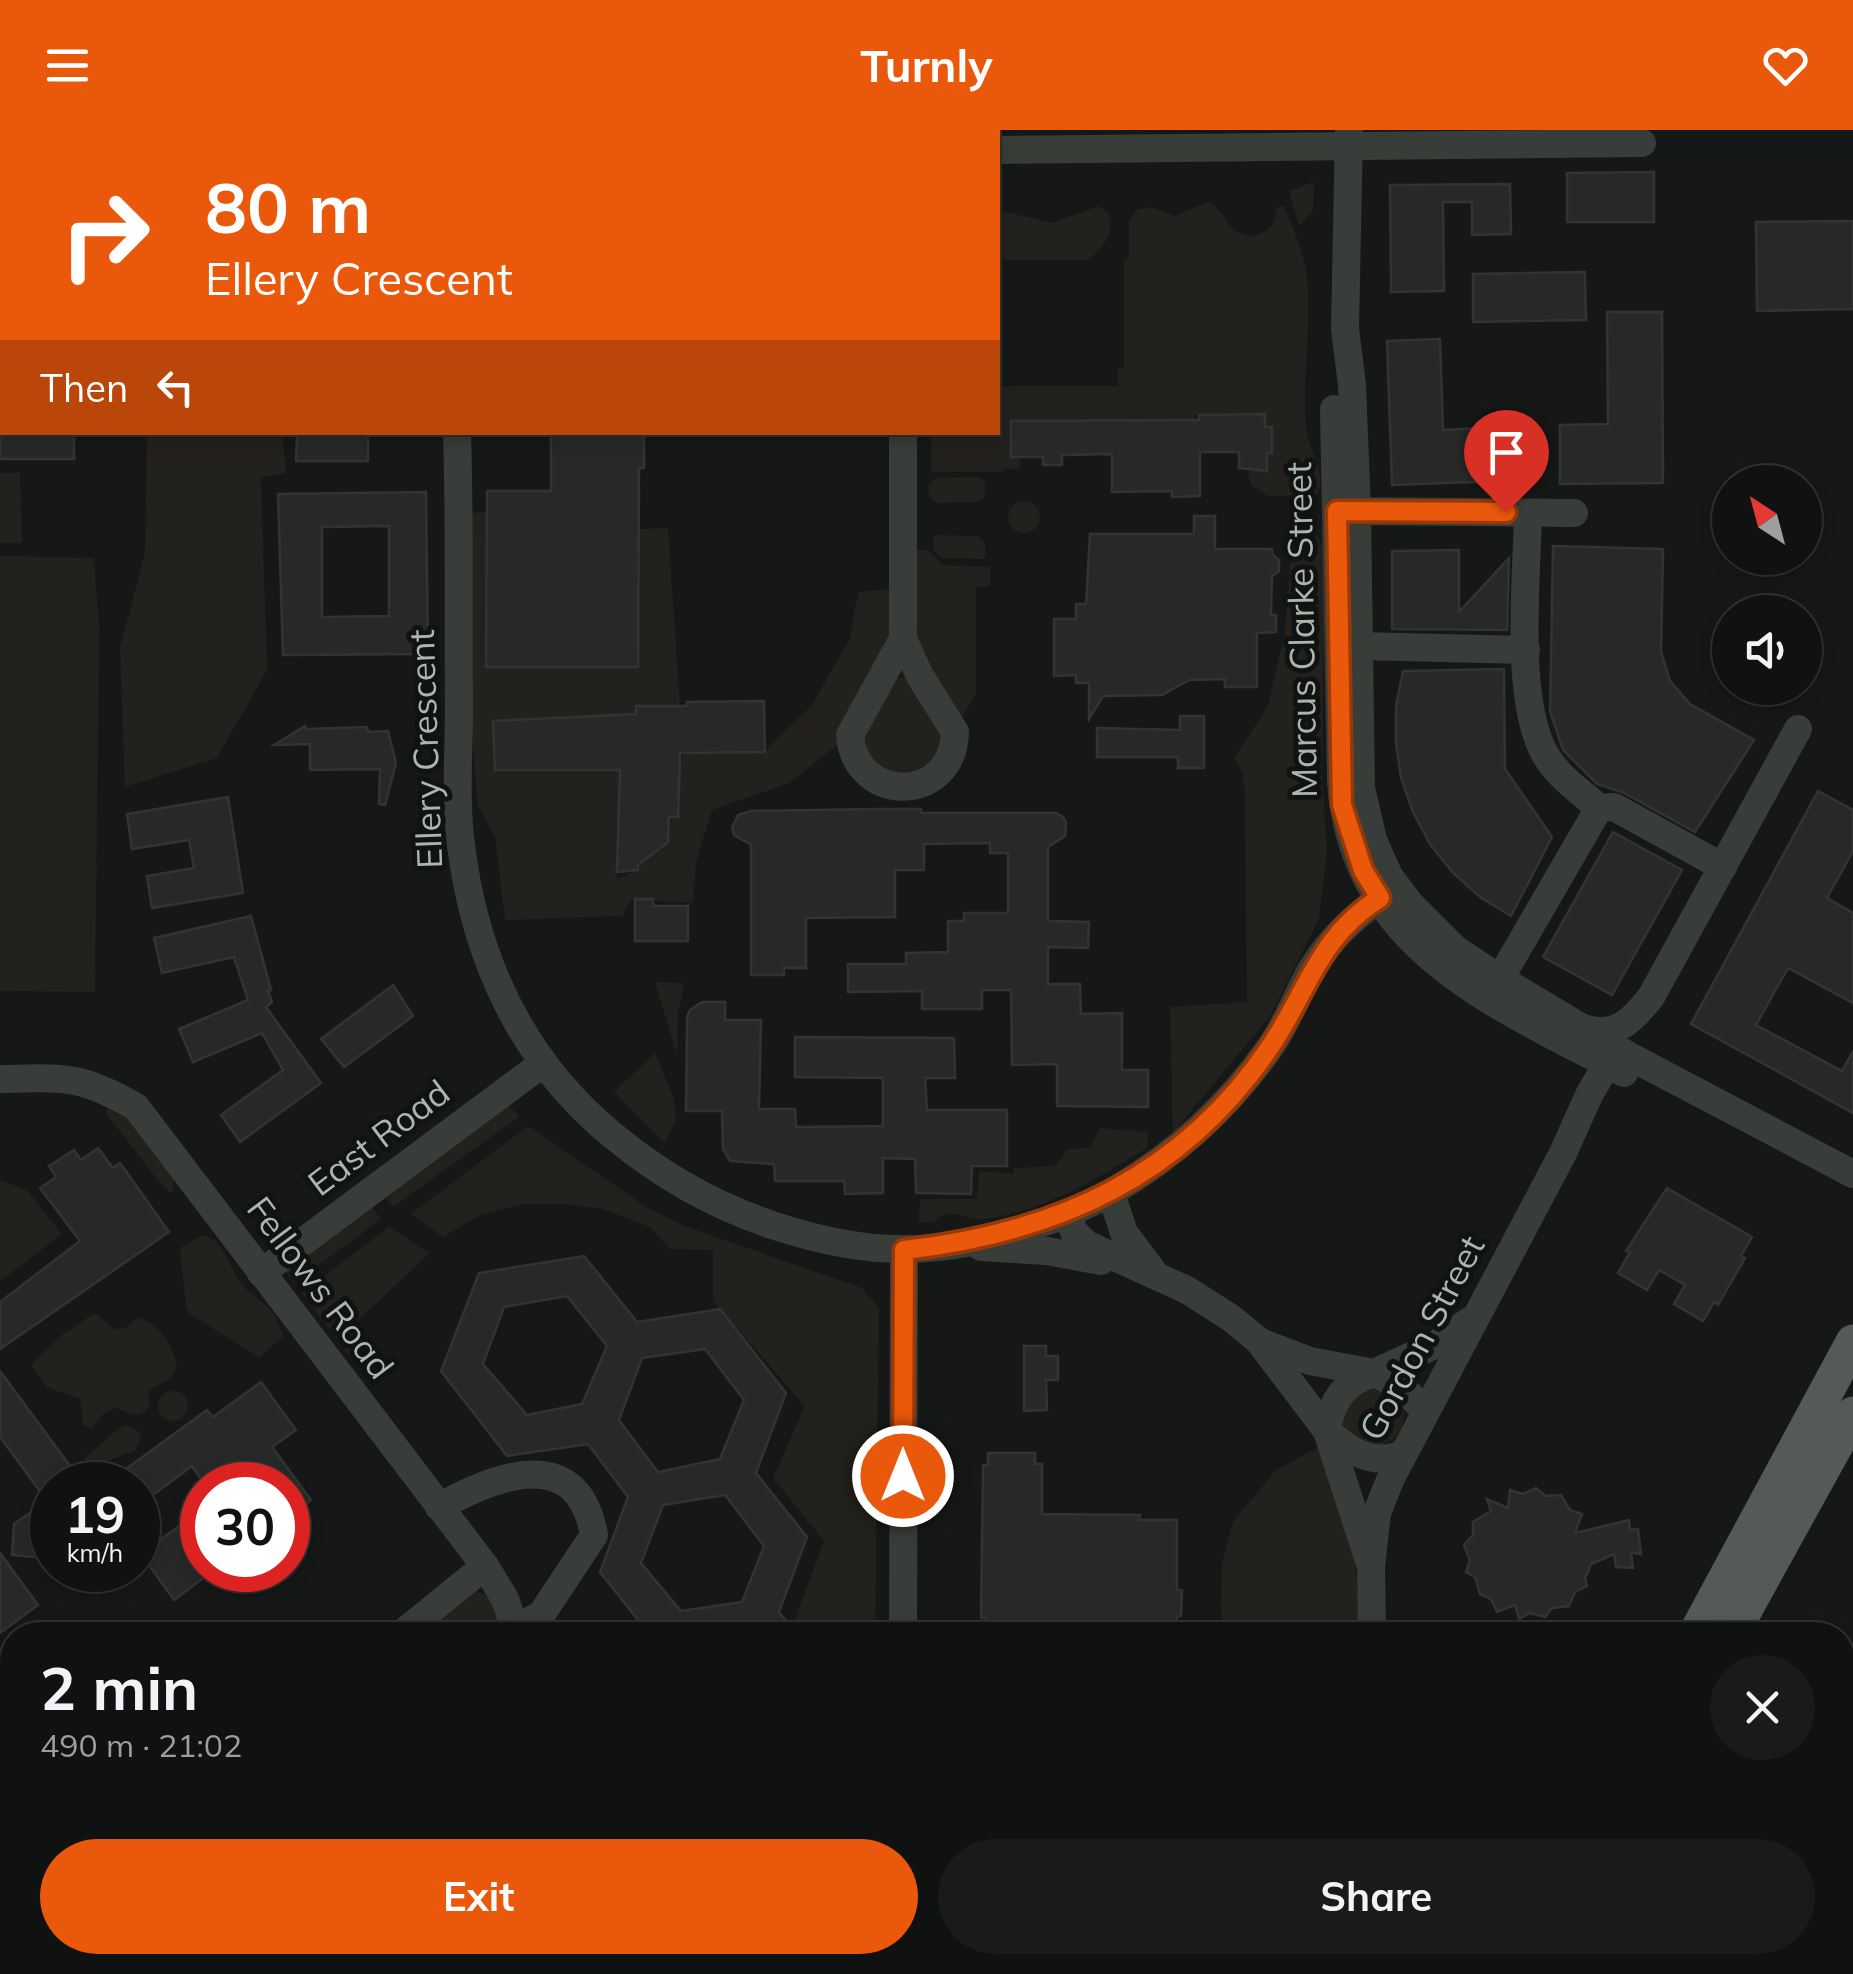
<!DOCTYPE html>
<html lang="en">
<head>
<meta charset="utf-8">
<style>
  :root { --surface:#101211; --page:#191b1a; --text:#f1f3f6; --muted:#9c9e9f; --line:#303231; --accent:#ea580c }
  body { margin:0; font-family:Mulish,sans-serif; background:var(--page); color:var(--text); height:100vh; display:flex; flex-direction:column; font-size:38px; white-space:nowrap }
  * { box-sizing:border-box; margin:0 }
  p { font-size:32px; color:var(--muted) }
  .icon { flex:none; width:55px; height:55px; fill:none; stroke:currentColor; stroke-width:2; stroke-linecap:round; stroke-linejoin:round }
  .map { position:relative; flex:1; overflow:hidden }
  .panel { position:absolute; left:0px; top:1492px; width:1855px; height:352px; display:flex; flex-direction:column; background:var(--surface); border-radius:40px 40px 0 0; box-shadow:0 5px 15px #0003,0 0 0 2px var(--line) }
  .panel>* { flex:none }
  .top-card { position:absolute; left:0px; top:0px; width:1000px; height:305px; box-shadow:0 5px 15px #0003,0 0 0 2px var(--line); background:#ea580c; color:#fff; overflow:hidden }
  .needle { width:65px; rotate:324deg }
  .controls { position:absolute; left:1712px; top:335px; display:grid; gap:20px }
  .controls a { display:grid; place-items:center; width:110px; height:110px; border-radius:50%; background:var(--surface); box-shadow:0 5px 15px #0003,0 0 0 2px var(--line); font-size:50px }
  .speed { position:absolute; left:30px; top:1332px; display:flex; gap:20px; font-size:50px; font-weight:700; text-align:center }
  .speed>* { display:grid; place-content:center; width:130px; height:130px; border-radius:50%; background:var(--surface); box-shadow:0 5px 15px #0003,0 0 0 2px var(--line); line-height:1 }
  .speed small { font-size:25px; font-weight:400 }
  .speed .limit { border:15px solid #d22; background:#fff; color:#111 }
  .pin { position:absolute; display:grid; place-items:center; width:85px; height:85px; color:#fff; margin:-102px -42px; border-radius:50% 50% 50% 0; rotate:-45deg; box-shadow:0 0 10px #0007 }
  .pin .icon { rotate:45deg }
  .me { position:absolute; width:110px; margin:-55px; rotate:0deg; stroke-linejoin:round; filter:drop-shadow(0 0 8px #0008) }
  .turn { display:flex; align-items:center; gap:35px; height:210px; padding:0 40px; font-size:45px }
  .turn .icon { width:130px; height:130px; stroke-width:2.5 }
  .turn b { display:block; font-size:70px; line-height:85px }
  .then { display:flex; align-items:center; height:95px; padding:0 40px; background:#0003; gap:20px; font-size:38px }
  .round { display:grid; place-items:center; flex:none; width:105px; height:105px; border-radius:52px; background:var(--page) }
  .head { display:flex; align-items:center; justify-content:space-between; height:170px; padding:0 40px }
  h1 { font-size:60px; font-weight:700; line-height:75px }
  .button { display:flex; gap:20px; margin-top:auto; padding:20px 40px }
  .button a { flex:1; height:115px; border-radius:60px; background:var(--accent); color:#fff; font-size:40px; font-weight:700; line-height:115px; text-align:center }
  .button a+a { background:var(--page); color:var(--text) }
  header { display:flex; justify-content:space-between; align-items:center; height:130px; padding:0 40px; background:var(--accent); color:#fff; font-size:45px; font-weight:700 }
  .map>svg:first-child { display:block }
</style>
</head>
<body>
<header><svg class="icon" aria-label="menu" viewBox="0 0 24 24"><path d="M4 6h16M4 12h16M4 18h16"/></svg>Turnly<svg class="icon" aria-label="heart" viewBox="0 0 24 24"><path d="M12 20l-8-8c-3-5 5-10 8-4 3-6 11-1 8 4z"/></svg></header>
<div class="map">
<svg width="1853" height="1844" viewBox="0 0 1853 1844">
  <rect width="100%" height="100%" fill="#161817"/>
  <g fill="#23211d">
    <polygon points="1314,52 1313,81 1299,96 1289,61"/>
    <path d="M1208,72C1227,81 1231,115 1261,103C1273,99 1276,89 1277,77L1284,76C1293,100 1305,123 1307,150C1311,200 1302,249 1306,298C1308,322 1328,341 1317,365L1268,366L1251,355L1248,341H1267V323H1272V297H1265L1264,284L1195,285V290L1012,291L1011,327H1020V339H1004L1003,342H931V303L998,302V256H1118V238L1124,237V129L1129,128V90L1136,80L1150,77L1175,86Z"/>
    <path d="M1099,76L1110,85C1113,105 1104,118 1088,130H998V80L1052,93Z"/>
    <polygon points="147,303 282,303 286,343 261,347 267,540 217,628 125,657 120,518 145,422"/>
    <polygon points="0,343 20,343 22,413 0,413"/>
    <polygon points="979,347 985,353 984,367 978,372 937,373 929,367 928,355 936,348"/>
    <circle cx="1024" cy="387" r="16"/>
    <polygon points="487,382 487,537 638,536 638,399 668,398 680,576 637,576 636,584 493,591 496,640 620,640 617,749 638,740 638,735 660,718 661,712 668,711 682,626 687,622 765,621 812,575 850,508 858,462 903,458 883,549 920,546 955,610 901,658 849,606 789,653 712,680 696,732 693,773 632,769 622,786 505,790 495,707 478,675 470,576 471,383"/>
    <polygon points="934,405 978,406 985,414 986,426 983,429 942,428 933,419"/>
    <polygon points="1317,406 1325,421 1322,644 1327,721 1319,789 1270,886 1173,1003 1170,877 1247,872 1245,661 1242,642 1234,628 1268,576 1285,502 1292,412"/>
    <polygon points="917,420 927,420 943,435 990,437 990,456 976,457 976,564 961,589 920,521 913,495"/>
    <polygon points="0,426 94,428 99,497 95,862 0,861"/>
    <polygon points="655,852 684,853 678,885 677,925"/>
    <polygon points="655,923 674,970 676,990 665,1013 614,962"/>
    <polygon points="506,971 519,987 393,1077 381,1063"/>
    <polygon points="109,973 128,988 174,1050 172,1064 159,1052 106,983"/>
    <polygon points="528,996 648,1078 684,1096 862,1158 879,1178 875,1505 809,1505 795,1489 824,1411 773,1348 805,1276 713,1171 713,1120 670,1119 650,1097 600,1078 561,1074 524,1074 482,1084 443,1107 411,1084"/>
    <path d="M1100,998L1148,1002L1147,1018C1098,1048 1041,1083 983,1089C971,1090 958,1083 945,1083L933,1093L918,1092L921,1069H977L979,1041L1014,1044V1038L1055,1036L1068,1019L1090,1018Z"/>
    <polygon points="0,1050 27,1060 62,1104 0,1151"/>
    <polygon points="369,1074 381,1089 294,1153 282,1138"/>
    <polygon points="389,1097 430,1123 355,1193 369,1214 350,1226 302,1163"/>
    <path d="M203,1105C227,1113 227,1135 241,1153C262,1178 273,1171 283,1207L259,1227L190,1184L186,1177L180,1118Z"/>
    <path d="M95,1183L116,1200L126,1198L138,1187C160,1195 173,1214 177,1236L171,1249L149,1260V1275L143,1284L133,1285L115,1277L103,1284L92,1298L83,1295L80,1269L47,1257L31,1235L62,1205Z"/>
    <path d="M1369,1252L1402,1272C1415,1321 1352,1332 1340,1289L1355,1256Z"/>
    <circle cx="173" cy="1276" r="15"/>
    <polygon points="127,1296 136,1299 141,1307 136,1320 91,1337 84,1329 119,1298"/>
    <path d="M1317,1318C1354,1350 1358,1457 1359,1505H1221L1222,1434L1233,1392L1276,1340Z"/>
    <polygon points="472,1460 492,1467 506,1505 416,1505"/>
    <polygon points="0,1593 12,1611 12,1723 0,1732"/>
  </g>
  <g fill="#272928" stroke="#313432" stroke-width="2.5" fill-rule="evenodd">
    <polygon points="1654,42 1654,92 1567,92 1567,43"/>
    <polygon points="1510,54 1511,104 1472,105 1472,72 1443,72 1444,161 1391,162 1390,55"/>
    <polygon points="1853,91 1853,179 1757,181 1756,92"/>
    <polygon points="1585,142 1586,190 1473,192 1473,144"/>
    <polygon points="1607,182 1662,182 1663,353 1560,354 1560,295 1608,294"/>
    <polygon points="1440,209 1443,300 1497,297 1499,351 1392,355 1387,211"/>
    <polygon points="1265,284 1265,297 1272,297 1272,323 1267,323 1267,341 1239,338 1239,322 1200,322 1200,366 1172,367 1172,361 1112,362 1112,324 1062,325 1062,335 1043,335 1043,327 1011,327 1011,291 1199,290 1199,285"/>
    <rect x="0" y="302" width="74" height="27"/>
    <polygon points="297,302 368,302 368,331 296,331"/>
    <polygon points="551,302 644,302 644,338 639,338 638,537 486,537 487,361 551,361"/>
    <path d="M426,362L428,524L283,525L278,364ZM389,396V486L322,487V397Z"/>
    <polygon points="1194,386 1215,386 1215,419 1272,419 1272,424 1279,430 1279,441 1272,446 1271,485 1276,485 1276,502 1257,503 1257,557 1225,557 1225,549 1189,550 1162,565 1103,566 1089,589 1089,553 1076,553 1076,545 1054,546 1054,489 1076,489 1076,474 1086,474 1090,404 1194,404"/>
    <polygon points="1553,416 1663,419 1661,521 1670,551 1690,574 1754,610 1695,702 1622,662 1597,654 1563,620 1550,581"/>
    <polygon points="1459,420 1459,482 1509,428 1507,500 1392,499 1392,421"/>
    <polygon points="1504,539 1505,639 1552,707 1511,786 1480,767 1453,743 1430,714 1413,682 1401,648 1396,613 1396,576 1403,541"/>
    <polygon points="764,571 765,622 680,623 678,687 669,687 668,712 638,735 638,740 617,742 620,640 495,640 493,591 636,584 636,576 687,576 687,572"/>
    <polygon points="1180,586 1204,586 1204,638 1178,638 1178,627 1097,627 1097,598 1180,600"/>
    <polygon points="305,596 307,599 367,597 368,602 388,601 396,633 385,675 379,674 380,639 310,640 310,614 274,615"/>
    <polygon points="1818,661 1853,680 1853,721 1827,768 1853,783 1853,873 1788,838 1756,895 1842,941 1853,921 1853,983 1691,894"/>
    <polygon points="228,667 243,763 152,778 147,746 194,738 189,710 132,719 127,684"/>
    <polygon points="882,679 921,679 921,683 1056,683 1063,687 1066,693 1065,706 1048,717 1048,791 1089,792 1088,818 1048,817 1048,854 1080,854 1081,884 1122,883 1122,940 1148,940 1148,977 1057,976 1057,934 1012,935 1011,860 982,860 982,879 922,879 922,861 848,862 848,834 906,834 906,823 948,822 948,791 964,791 964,783 1008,783 1008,723 990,723 990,713 924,714 924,740 895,740 895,787 806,788 806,838 784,838 784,845 751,845 751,715 734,705 732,698 738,685 751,681"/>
    <polygon points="1613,702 1682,740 1612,865 1543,827"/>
    <polygon points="635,769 653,769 653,776 688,776 688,811 635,811"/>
    <polygon points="251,786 271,860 268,861 272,872 266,877 321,953 240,1012 221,985 283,940 262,903 193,932 179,899 248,870 234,827 162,843 154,808"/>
    <polygon points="393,855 413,886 344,937 321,909"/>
    <polygon points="702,872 725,872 725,890 761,890 759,979 795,979 796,997 883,996 883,948 795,947 795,907 954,908 955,948 925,948 927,980 1007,980 1007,1036 972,1036 971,1064 916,1063 915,1029 883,1028 883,1063 845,1064 844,1051 775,1051 774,1034 730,1031 723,1019 722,981 686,981 687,887 690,880"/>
    <polygon points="98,1018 113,1038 120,1033 169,1102 0,1219 0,1172 80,1111 40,1058 56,1047 49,1036 74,1020 81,1030"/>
    <polygon points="1667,1058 1752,1107 1741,1126 1745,1128 1718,1175 1714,1172 1703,1191 1674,1174 1685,1155 1659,1140 1647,1160 1618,1143 1630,1122 1626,1121"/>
    <path d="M584,1126L637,1192L720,1179L786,1263L756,1343L807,1407L779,1482L797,1505H650L600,1442L628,1367L588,1314L507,1326L441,1241L479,1143ZM567,1166L607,1216L582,1274L527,1285L483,1234L504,1177ZM705,1219L744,1270L720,1329L658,1342L619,1290L642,1228ZM725,1365L764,1416L742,1472L681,1481L641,1433L663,1375Z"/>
    <polygon points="1024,1216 1046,1216 1046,1226 1058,1226 1058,1250 1046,1250 1047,1280 1024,1281"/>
    <polygon points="0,1241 84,1355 52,1355 52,1420 42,1428 12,1425 14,1394 47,1371 0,1307"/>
    <polygon points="261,1252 296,1300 272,1317 311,1370 288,1388 288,1355 205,1355 192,1336 138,1376 138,1355 104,1355 207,1280 213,1287"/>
    <polygon points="988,1323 1035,1323 1035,1334 1042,1334 1042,1384 1140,1385 1139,1390 1177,1390 1177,1460 1182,1460 1181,1486 1177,1486 1176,1505 988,1505 986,1488 981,1488 983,1335 988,1335"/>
    <polygon points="1536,1358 1546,1366 1561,1365 1570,1380 1582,1384 1575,1403 1629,1390 1630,1400 1638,1399 1641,1424 1631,1423 1633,1438 1616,1437 1614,1424 1591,1434 1585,1448 1587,1456 1575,1462 1569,1476 1552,1478 1545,1487 1530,1483 1519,1489 1515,1475 1497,1482 1491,1469 1480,1464 1475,1447 1466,1442 1470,1430 1464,1415 1473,1405 1473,1392 1491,1381 1487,1369 1508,1378 1510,1360 1523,1364"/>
    <polygon points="202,1379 202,1449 174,1470 141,1424"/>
    <polygon points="0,1423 38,1475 0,1503"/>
  </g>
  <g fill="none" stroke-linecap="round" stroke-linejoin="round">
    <g stroke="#383d39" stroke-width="28">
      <polyline points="1349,0 1345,199 1352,255 1357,381 1361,658 1373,710 1389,746 1410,774 1455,819 1502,850 1631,927 1853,1044"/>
      <polyline points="902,2 902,0"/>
      <polyline points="0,6 2,6"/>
      <polyline points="998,20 1642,13"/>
      <polyline points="0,225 2,225"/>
      <path d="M1334,279L1341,652C1353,820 1497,875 1624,943"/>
      <path d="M457,302C460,394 458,486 459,577C459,622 455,670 461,715C475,829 522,930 611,1004C660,1045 714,1076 775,1096C815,1109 858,1119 901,1119C968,1120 1057,1094 1115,1060C1178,1023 1229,976 1271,916C1287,893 1297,865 1311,840C1333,804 1361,779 1397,758"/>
      <polyline points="903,302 903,509"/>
      <polyline points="1339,381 1574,383"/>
      <path d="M1528,383C1527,447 1513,577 1548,629C1561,649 1582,663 1599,678L1614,677L1723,737"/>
      <path d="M903,509L920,546L955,602C953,675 855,674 850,605Z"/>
      <polyline points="1359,516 1526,520"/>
      <polyline points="1506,866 1501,858 1505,840 1599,678"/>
      <path d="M1587,899C1617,908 1634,888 1651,867L1798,599"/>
      <path d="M0,949C63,948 79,944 136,977L485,1436L505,1469L517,1505"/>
      <polyline points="1111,1063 1124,1103 1152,1140"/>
      <polyline points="1067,1083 1074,1102 1086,1114 1187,1160 1231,1188 1259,1211 1327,1301 1371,1437 1372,1505"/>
      <polyline points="981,1117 1047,1121 1101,1131"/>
      <polyline points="261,1143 542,934"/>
      <polyline points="1260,1212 1310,1231 1374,1243 1437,1214 1469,1191"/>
      <path d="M1403,1324C1371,1336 1351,1322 1327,1301C1331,1270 1345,1252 1374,1243L1400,1255L1425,1281"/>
      <path d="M439,1377C496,1345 578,1313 594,1405L541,1485L516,1498"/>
      <polyline points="1371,1437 1377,1383 1390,1350 1563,1023 1590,963 1615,921"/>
      <polyline points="400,1505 485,1436"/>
      <polyline points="903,1505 904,1119"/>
      <polyline points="1842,1604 1853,1610"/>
      <polyline points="1842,1640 1853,1645"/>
      <polyline points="880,1832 886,1844"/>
      <polyline points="516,1844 538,1832"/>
      <polyline points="929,1844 935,1832"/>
    </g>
    <g stroke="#545b56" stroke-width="35">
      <polyline points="1695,1505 1853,1212"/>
      <polyline points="1731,1505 1853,1284"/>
      <polyline points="1669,1832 1674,1844"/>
      <polyline points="1700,1832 1704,1844"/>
    </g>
  </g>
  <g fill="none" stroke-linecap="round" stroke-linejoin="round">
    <defs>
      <path id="route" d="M903,1346L904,1120C1057,1103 1184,1046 1272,914C1308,860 1320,805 1380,768L1363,740L1342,675L1337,381L1506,382"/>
    </defs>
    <use href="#route" stroke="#983908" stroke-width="25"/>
    <use href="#route" stroke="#ea580c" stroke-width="18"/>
  </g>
  <g text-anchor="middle" stroke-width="10" stroke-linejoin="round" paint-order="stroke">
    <g font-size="35" fill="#aab7ac" stroke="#111312">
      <text transform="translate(1302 500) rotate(-91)" y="12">Marcus Clarke Street</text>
      <text transform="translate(426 619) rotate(-92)" y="12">Ellery Crescent</text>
      <text transform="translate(379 1008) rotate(-37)" y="12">East Road</text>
      <text transform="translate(320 1158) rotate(53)" y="12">Fellows Road</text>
      <text transform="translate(1422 1208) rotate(-62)" y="12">Gordon Street</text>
    </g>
  </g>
</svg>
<div class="controls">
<a><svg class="needle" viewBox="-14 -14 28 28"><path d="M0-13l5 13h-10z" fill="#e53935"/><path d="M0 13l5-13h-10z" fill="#9c9e9f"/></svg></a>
<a><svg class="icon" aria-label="sound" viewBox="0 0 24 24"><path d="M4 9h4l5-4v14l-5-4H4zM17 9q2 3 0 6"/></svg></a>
</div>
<div class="speed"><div>19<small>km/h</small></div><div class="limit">30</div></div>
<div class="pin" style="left:1506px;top:382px;background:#d93025"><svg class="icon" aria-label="arrive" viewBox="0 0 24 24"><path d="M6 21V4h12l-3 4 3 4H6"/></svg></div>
<svg class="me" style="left:903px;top:1346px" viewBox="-20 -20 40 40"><circle r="17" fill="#ea580c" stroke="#fff" stroke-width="3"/><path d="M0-11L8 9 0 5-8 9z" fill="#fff"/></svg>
<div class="top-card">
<div class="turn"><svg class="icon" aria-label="right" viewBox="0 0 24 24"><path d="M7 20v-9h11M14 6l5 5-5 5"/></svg><div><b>80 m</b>Ellery Crescent</div></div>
<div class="then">Then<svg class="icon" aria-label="left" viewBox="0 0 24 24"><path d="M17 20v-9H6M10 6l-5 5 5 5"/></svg></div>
</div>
<section class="panel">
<div class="head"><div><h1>2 min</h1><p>490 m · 21:02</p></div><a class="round"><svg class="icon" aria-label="close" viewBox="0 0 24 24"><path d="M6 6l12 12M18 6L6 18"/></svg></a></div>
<div class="button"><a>Exit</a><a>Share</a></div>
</section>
</div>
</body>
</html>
